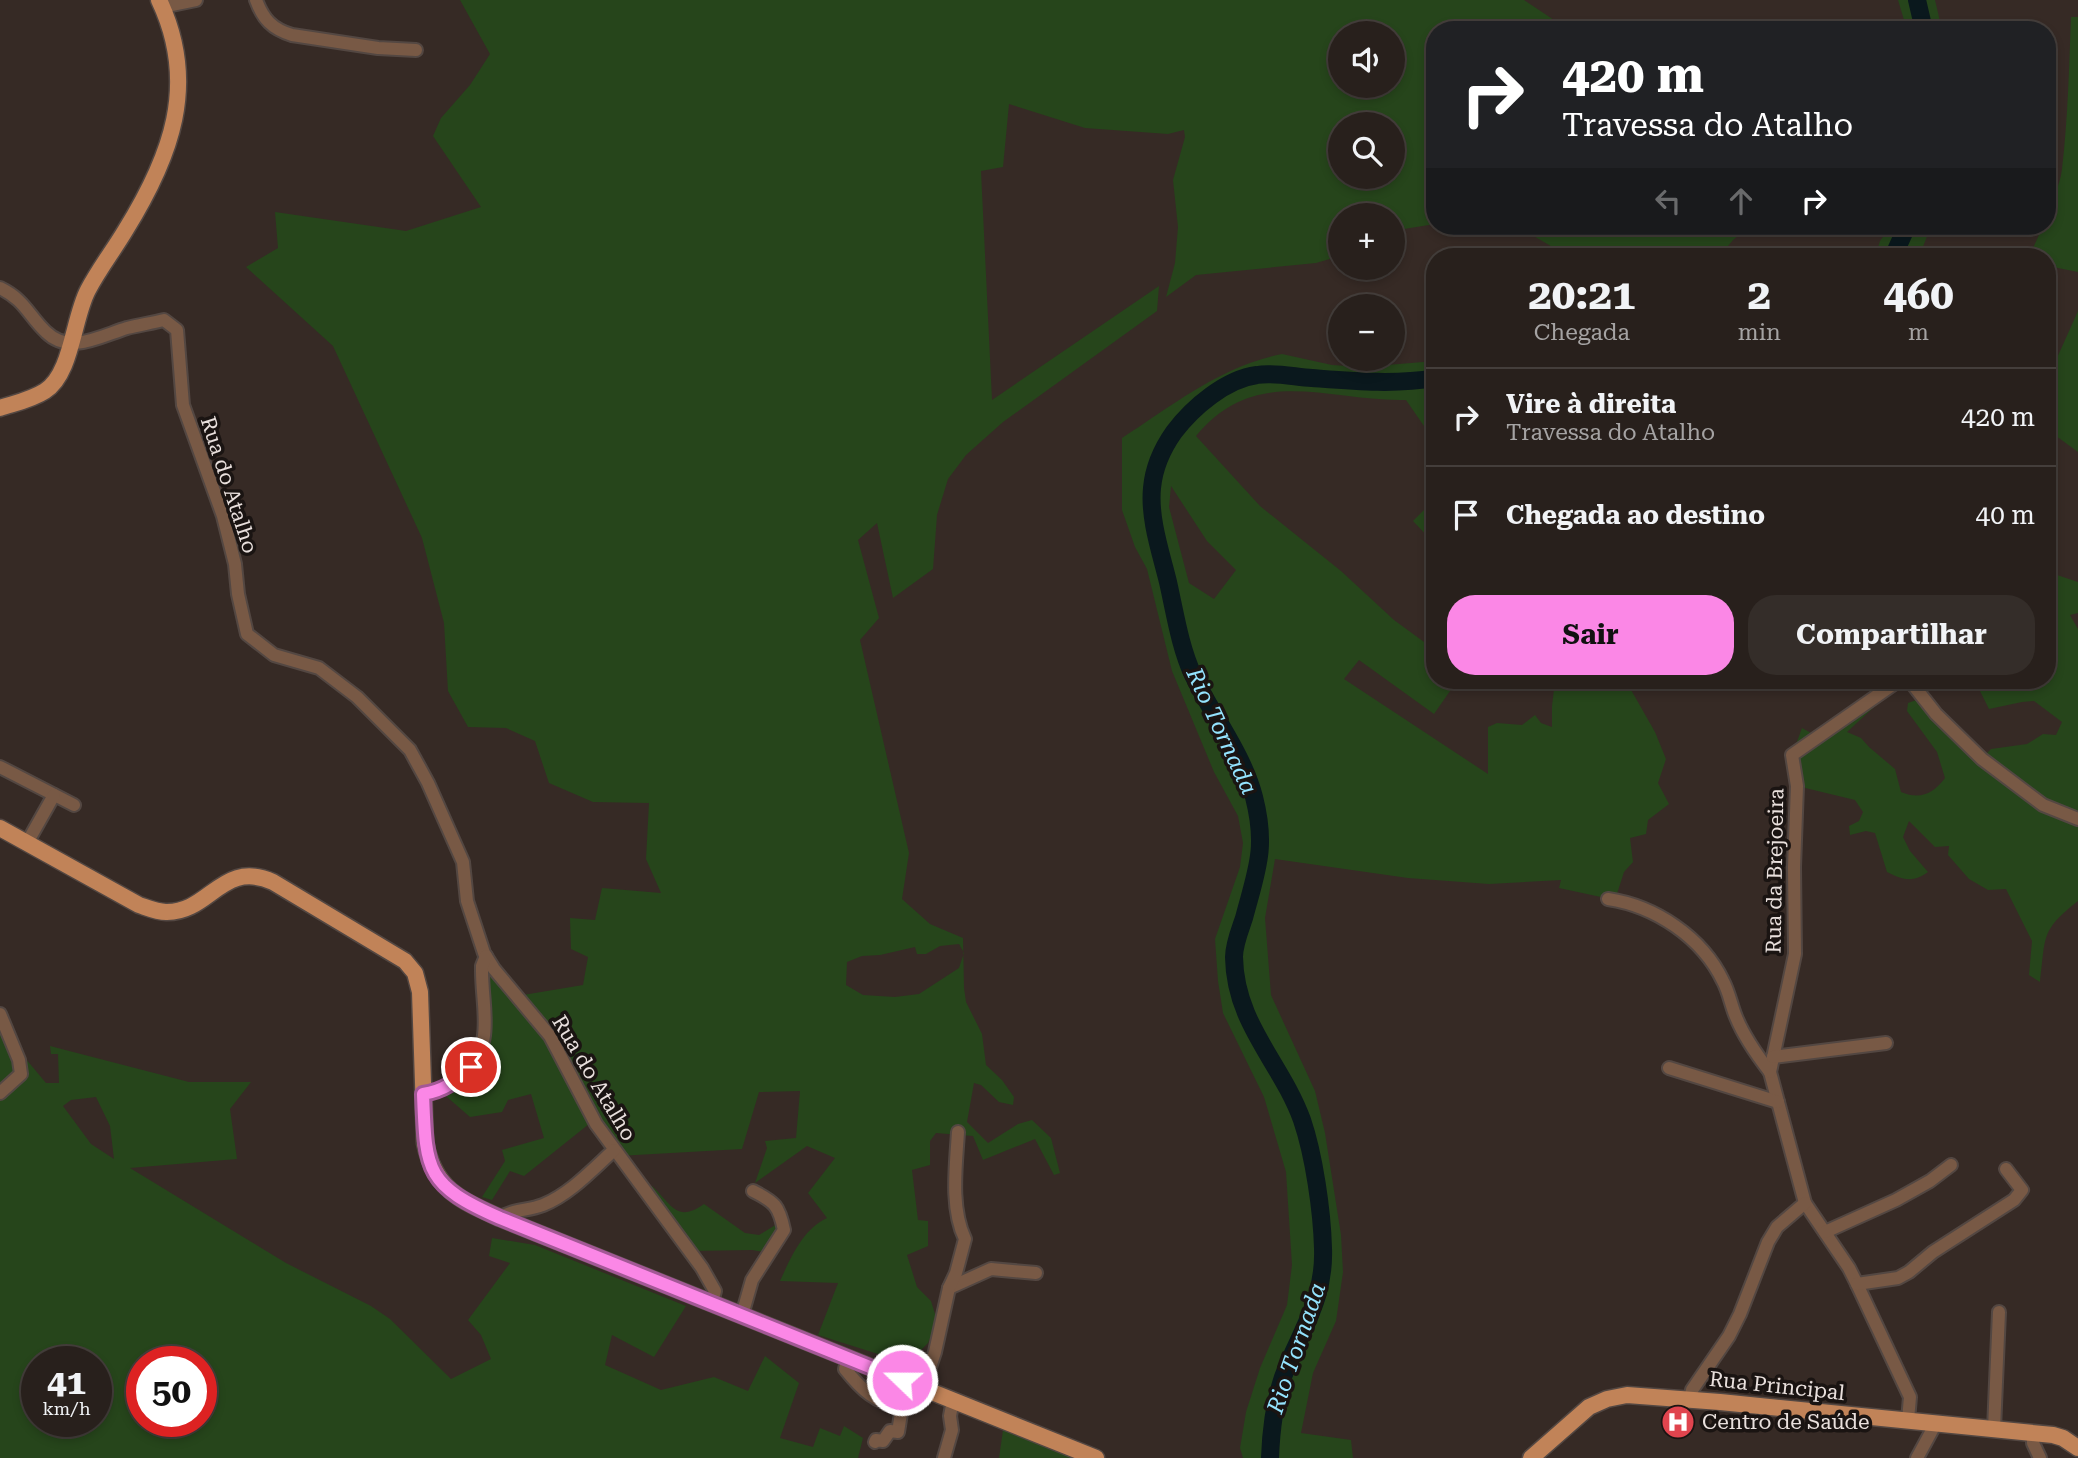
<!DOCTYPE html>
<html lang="pt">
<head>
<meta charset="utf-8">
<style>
  :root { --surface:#28201c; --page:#342d29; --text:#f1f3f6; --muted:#a5a3a3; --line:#443e3b; --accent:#fb87e6 }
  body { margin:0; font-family:"Roboto Serif",serif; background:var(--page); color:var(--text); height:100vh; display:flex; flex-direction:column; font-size:26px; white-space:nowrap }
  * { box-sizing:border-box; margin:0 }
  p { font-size:23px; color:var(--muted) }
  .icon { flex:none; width:38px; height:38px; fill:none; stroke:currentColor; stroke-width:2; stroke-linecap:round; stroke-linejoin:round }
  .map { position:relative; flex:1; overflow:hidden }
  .drawer { position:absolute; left:1426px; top:248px; width:630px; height:441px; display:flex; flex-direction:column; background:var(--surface); border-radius:28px; box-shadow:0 4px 10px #0003,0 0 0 2px var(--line) }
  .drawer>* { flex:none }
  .banner { position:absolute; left:1426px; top:21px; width:630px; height:214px; border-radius:28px; box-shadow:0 4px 10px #0003,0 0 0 2px var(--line); background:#202124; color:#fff; overflow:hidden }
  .controls { position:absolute; left:1328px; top:21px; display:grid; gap:14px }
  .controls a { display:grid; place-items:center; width:77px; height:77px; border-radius:50%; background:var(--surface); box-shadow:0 4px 10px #0003,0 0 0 2px var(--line); font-size:35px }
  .speed { position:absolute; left:21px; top:1346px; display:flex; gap:14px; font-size:35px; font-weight:700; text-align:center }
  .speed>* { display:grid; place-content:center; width:91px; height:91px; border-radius:50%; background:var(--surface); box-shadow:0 4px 10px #0003,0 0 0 2px var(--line); line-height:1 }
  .speed small { font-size:18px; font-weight:400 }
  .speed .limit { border:10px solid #d22; background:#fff; color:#111 }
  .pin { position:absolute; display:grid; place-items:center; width:60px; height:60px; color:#fff; margin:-30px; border:4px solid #fff; border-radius:50%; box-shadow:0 2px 7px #0007 }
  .me { position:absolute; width:77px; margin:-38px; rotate:292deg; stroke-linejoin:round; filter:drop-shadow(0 0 5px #0008) }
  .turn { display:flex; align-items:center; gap:24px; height:147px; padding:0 21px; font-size:32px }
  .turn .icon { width:91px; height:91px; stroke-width:2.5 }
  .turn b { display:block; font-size:49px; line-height:60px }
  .lanes { display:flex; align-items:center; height:66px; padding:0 21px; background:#0003; justify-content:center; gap:35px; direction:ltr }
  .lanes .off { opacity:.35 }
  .eta { display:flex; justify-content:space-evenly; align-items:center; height:119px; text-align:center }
  .eta b { font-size:42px; font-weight:700; line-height:49px }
  .button { display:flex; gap:14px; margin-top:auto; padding:14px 21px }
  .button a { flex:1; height:80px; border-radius:28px; background:var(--accent); color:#111; font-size:28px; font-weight:700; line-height:80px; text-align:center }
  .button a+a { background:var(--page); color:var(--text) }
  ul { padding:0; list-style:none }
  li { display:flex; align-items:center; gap:21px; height:98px; padding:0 21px; border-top:2px solid var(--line) }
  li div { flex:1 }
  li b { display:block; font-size:26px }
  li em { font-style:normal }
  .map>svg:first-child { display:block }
</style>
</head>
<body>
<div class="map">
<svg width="2078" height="1458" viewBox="0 0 2078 1458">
  <rect width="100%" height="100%" fill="#362a25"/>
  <g fill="#26451b" fill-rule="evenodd">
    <path d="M460,0H1524L1569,30H1435V224L1404,229L1393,233V215H1340V256L1316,263L1196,275L1166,297L1175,263L1178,227L1173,180L1185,137L1184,130L1168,134L1085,128L1009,104L1003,167L981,171L992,400L1159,286L1157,311L1003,422L966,455L948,479L937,515L933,569L893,598L877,523L858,540L879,618L860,640L909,853L902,899L930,924L963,938L964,988L966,1002L982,1034L986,1065L1002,1080L1014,1097L1013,1105L999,1102L981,1085L974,1083L967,1122L988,1143L1018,1124L1032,1120L1051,1138L1060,1173L1054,1175L1035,1139L983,1160L973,1136L936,1133L930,1141V1165L912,1170L918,1220L928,1221V1246L907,1255L917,1287L931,1301L935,1314V1327L928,1343L913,1358L897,1360L818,1335L838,1283L780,1281C791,1257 803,1229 827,1218L808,1193L835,1158L807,1146L755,1183L767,1148L765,1141L796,1138L800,1091L759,1092L742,1149L618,1156L594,1120L524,1176L510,1171L492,1200L482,1197L505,1161L502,1150L544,1138L531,1094L508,1100L502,1112L470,1117L439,1090L482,1051L486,956L517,996L583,985L588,957L571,949L570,918L595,920L602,888L661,893L646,859L649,803L593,802L549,783L535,741L506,728L468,727L448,691L444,623L422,538L333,346L246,267L278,248L275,212L406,231L481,207L433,136L441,118L470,85L490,54ZM1340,33H1393V86H1340ZM1340,124H1393V177H1340ZM959,944L964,953L959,968L919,994L895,997L863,995L846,985L847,962L862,956L880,955L915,947L917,954H926L940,946Z"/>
    <polygon points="1898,0 1935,0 1942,30 1907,30"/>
    <path d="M2071,17H2078V272L2048,266V257H2029L2043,226H2048C2048,206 2060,188 2062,169C2068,118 2069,68 2071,17Z"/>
    <polygon points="1499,226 1750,226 1733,240 1719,257 1570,257 1523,230"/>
    <polygon points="1891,226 1931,226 1919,257 1875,257 1880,241"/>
    <polygon points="2078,311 2078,452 2048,430 2048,378"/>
    <path d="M1282,354L1332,365L1363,367L1435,361V442L1406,400C1327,402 1257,363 1196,436L1260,506L1341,571L1394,620L1435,650V681H1457L1434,714L1359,660L1344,679L1488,774V727L1497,723L1522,725L1535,715L1541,723L1552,727V706L1555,681H1626L1655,732L1666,759L1658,783L1669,804L1648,820L1646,834L1630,838L1633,862L1624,872L1615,900L1559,888L1561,880L1489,884L1408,878L1275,859L1265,918L1271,995L1315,1091L1325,1133L1341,1235L1343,1272L1336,1321L1313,1373L1301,1433L1351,1440L1353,1458H1243L1240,1448L1246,1412L1260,1368L1287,1305L1292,1265L1286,1172L1264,1097L1223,1013L1218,981L1215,939L1240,867L1243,843L1238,816L1214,772L1172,671L1147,569L1135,547L1122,510V438C1173,405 1221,366 1282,354ZM1171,486L1207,541L1236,570L1214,599L1189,583L1169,507Z"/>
    <polygon points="1435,499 1435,544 1413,521"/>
    <path d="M2048,572L2078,582V613L2070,615L2078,629V901C2040,931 2046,936 2040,982L2029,975L2032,941L2006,889L1988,890L1969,879L1948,855L1949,846L1935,847L1909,821L1903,837L1910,851L1928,872C1913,883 1903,880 1887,872L1875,833L1866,831L1850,835L1849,826L1859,821L1863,812L1855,800L1797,786L1792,755L1802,728L1822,739L1885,697L1847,732L1861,738L1869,747L1895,769L1901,792C1920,800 1933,794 1945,778L1937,752L1907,711L1908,703L1916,700L1979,761L1991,749L2027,744L2043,734L2056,735L2062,722L2034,701L2022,702L1989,709L1975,681H2048Z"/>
    <path d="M0,1028L46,1083H59L58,1054H51L50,1046L189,1082H251L230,1109L237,1159L130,1168L286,1263L371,1306L390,1319L451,1379L491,1359L481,1335L468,1320L510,1263L489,1256L492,1238L535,1245L686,1306L654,1357L612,1335L605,1365L661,1390L714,1377L748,1391L765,1356L799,1383L780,1438L813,1447L820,1428L840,1436L844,1426L863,1438L858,1458H0ZM96,1097L110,1126L114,1159L91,1144L63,1106L71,1100ZM37,1362H96V1421H37ZM142,1362H201V1421H142Z"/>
    <path d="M652,1186C671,1203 676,1224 704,1204L745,1233L759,1235L782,1221L769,1253L752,1250L690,1251L642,1187Z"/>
    <polygon points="1003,1430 1075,1458 999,1458"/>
  </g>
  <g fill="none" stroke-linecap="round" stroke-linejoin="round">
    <g stroke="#0a181d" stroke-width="18">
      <polyline points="1917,0 1924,30"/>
      <polyline points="1893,257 1907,226"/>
      <path d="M1270,1458C1271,1430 1274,1404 1283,1377C1300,1331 1325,1301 1323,1248C1322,1211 1314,1155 1302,1120C1281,1062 1235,1024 1234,957C1234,944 1240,930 1244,918C1257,869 1267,848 1254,797C1243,754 1212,715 1193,675C1180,647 1175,613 1168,582C1161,553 1149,519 1152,488C1154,466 1162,449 1174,432C1193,407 1226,379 1257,375C1274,372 1295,377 1312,378C1352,381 1395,385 1435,378"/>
    </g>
    <defs>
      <g id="minor">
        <path d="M256,0C263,19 272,29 292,35L378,48L416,50"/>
        <polyline points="162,7 196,0"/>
        <path d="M0,288C25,300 28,315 46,332C69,355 101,336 127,328C139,325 152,323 164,320L177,330L183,405L223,516L235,564L238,594L247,634L274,655L319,668L357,697L410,750L428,783L463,862L467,901L484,953L494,969L550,1036L596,1124L702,1268L715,1291L712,1302"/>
        <polyline points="1898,681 1792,755 1797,786 1794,867 1795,954 1770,1072 1805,1203 1849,1268 1857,1284 1910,1397 1908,1420"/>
        <polyline points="1910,681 1936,714 1982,759 2043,805 2078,819"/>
        <polyline points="0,767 74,805"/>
        <polyline points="27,843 54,795"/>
        <path d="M1608,899C1655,906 1702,937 1723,981C1729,992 1731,1005 1736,1017C1744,1037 1756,1054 1770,1072"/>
        <polyline points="0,1014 19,1060 21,1074 0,1093"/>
        <polyline points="1773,1057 1886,1043"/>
        <polyline points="1669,1068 1778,1102"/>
        <path d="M423,1094C438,1092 451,1086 463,1075C497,1043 481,1008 482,966L486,956"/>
        <path d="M500,1218C513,1209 528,1211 543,1205C570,1194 592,1170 614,1150"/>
        <polyline points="1825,1232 1896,1200 1930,1181 1951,1165"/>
        <polyline points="1857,1284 1898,1278 1909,1272 1933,1252 2014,1200 2022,1190 2006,1169"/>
        <polyline points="949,1288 991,1269 1036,1273"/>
        <path d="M742,1315L752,1280L784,1230C779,1206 775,1202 753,1191"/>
        <path d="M848,1358L845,1369C861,1389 876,1404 902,1407L910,1398"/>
        <path d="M923,1388L935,1352L949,1288L956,1273L965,1239C950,1208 956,1165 958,1132"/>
        <polyline points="1690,1399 1692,1390 1729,1336 1740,1314 1768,1242 1777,1227 1805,1203"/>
        <polyline points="1994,1429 1999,1312"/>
        <polyline points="2033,1433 2033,1443 2040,1458"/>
        <polyline points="875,1442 876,1440 883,1441 890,1431 898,1432 902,1407"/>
        <polyline points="944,1458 952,1430 950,1416 953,1400"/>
        <polyline points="1917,1458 1936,1423"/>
      </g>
      <g id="major">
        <path d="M0,408C15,403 31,400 45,391C72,374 73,318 88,290C99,269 113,251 125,231C171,157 199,84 159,0"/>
        <path d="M0,828L139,905C148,908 157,912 166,912C210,913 222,859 273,882L405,961L415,973L420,992L425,1143C435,1190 460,1200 500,1218L1096,1458"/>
        <polyline points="1531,1458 1589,1407 1607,1399 1627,1395 1720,1402 2053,1435 2063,1438 2078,1448"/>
      </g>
    </defs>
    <use href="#minor" stroke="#534742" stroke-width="16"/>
    <use href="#major" stroke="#534742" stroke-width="19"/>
    <use href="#minor" stroke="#785945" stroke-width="12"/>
    <use href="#major" stroke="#c18358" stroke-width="16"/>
  </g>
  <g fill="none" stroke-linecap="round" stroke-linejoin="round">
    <defs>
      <path id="route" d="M471,1067C457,1081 443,1091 423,1094C426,1171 425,1185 500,1218L902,1380"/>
    </defs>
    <use href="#route" stroke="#a35896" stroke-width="18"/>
    <use href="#route" stroke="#fb87e6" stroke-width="12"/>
  </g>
  <defs>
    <symbol id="hospital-disc" viewBox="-11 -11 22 22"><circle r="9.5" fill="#e0444e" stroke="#1a1412"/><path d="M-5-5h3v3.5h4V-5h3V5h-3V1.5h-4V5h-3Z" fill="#fff"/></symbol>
  </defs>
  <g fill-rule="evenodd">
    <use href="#hospital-disc" x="1659" y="1403" width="38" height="38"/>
  </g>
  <g text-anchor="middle" stroke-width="7" stroke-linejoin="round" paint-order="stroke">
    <g font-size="21" fill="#e9e0dd" stroke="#1a1412">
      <text transform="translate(229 485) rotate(72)" y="7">Rua do Atalho</text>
      <text transform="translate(1775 871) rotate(-89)" y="7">Rua da Brejoeira</text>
      <text transform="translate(594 1078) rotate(59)" y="7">Rua do Atalho</text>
      <text transform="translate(1777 1386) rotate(6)" y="7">Rua Principal</text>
    </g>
    <g font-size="21" fill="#e9e0dd" stroke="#1a1412" text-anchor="start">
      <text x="1702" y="1429">Centro de Saúde</text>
    </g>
    <g font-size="23" font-style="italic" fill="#94e3fe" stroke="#1a1412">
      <text transform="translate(1222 731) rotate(65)" y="8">Rio Tornada</text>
      <text transform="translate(1296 1348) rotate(-71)" y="8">Rio Tornada</text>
    </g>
  </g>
</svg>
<div class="controls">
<a><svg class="icon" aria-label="sound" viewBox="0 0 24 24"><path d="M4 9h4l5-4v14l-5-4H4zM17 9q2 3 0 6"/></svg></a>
<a><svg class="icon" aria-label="search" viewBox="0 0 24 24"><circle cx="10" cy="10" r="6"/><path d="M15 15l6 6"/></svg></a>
<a>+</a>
<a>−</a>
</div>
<div class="speed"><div>41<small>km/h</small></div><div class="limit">50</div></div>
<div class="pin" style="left:471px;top:1067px;background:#d93025"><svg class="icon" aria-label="arrive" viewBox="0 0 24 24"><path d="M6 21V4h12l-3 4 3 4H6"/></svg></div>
<svg class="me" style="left:902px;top:1380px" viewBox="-20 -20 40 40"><circle r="17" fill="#fb87e6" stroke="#fff" stroke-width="3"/><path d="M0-11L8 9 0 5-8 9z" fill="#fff"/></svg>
<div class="banner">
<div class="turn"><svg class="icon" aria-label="right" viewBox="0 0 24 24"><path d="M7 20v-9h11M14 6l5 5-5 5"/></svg><div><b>420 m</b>Travessa do Atalho</div></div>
<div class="lanes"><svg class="icon off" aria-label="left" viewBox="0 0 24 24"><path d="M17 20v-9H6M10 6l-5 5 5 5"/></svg><svg class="icon off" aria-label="ahead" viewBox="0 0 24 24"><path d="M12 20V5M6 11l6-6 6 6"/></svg><svg class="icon" aria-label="right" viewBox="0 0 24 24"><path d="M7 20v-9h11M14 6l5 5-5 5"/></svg></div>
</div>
<section class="drawer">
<div class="eta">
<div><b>20:21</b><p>Chegada</p></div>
<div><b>2</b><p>min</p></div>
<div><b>460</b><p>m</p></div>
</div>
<ul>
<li><svg class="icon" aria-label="right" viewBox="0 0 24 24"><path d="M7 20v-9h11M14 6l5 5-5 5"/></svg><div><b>Vire à direita</b><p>Travessa do Atalho</p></div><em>420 m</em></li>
<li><svg class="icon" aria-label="arrive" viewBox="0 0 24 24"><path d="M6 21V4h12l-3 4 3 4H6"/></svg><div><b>Chegada ao destino</b></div><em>40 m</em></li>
</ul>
<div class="button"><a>Sair</a><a>Compartilhar</a></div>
</section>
</div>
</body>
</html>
